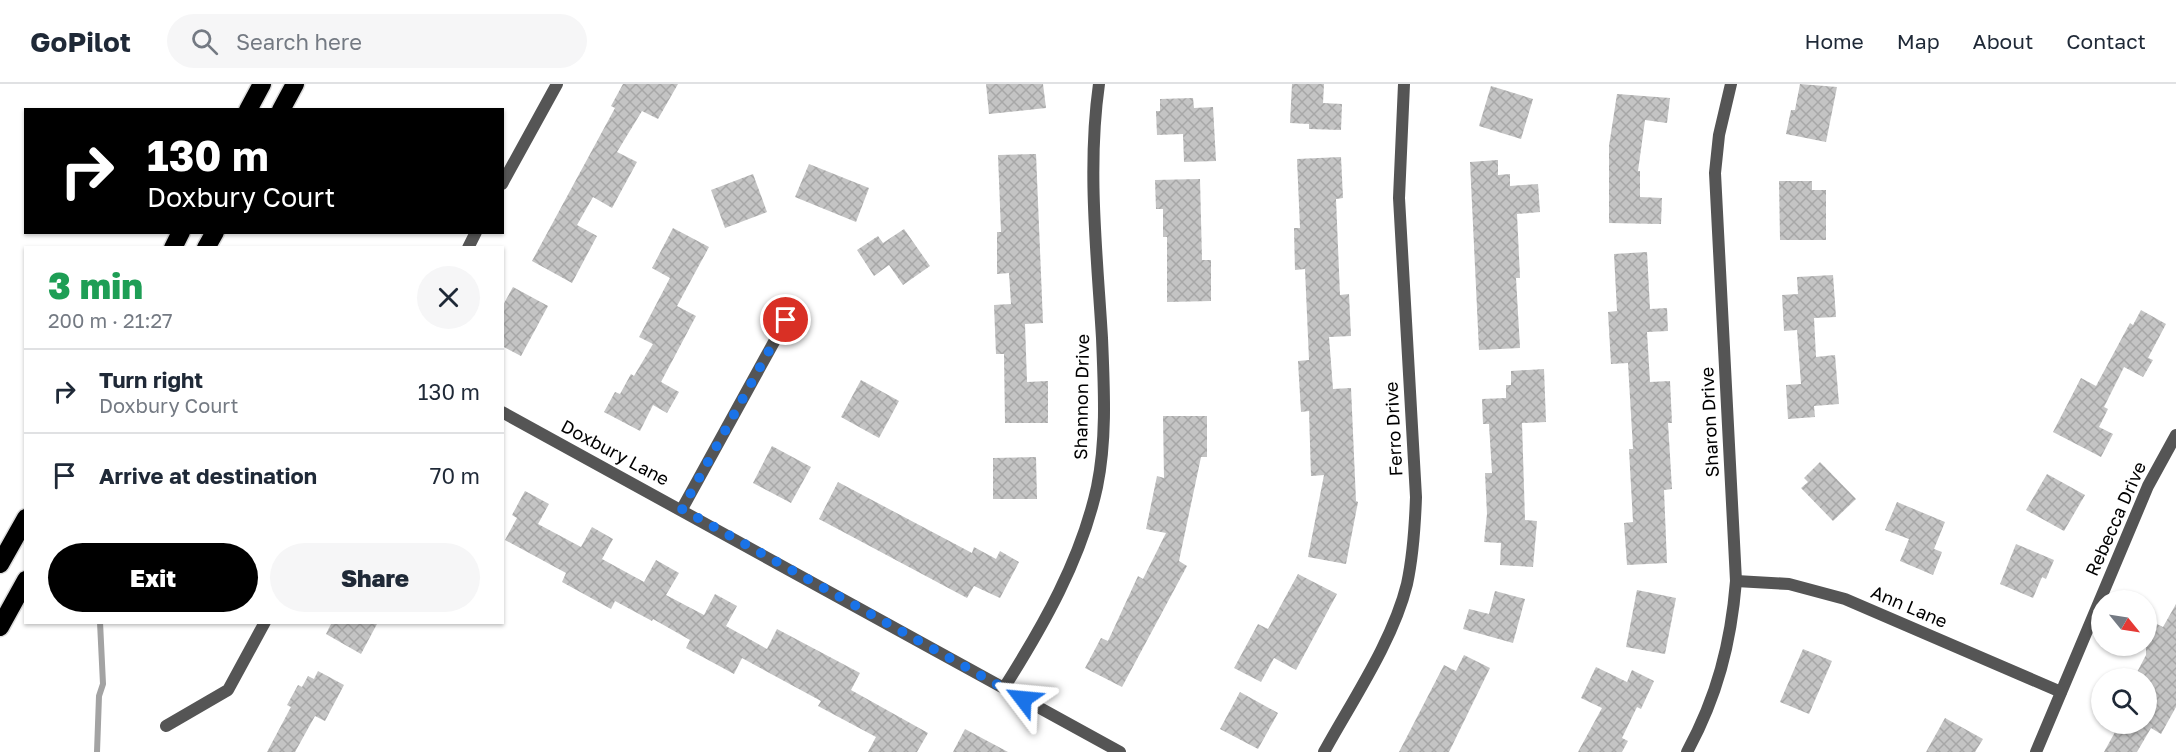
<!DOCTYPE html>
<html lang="en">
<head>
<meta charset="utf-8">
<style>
  :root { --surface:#fff; --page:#f6f6f7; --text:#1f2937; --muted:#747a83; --line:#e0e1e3; --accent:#000 }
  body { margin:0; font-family:"Golos Text",sans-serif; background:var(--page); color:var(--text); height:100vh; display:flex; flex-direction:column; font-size:22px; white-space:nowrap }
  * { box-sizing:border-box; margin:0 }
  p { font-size:20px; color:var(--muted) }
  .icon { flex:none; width:33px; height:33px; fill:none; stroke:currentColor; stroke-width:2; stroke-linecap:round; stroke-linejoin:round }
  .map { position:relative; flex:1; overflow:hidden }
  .drawer { position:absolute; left:24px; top:162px; width:480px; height:378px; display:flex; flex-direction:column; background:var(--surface); border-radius:0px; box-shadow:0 2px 4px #0004 }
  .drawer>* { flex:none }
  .top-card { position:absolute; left:24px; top:24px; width:480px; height:126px; border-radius:0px; box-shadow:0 2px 4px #0004; background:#000; color:#fff; overflow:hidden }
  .needle { width:39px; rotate:120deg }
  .tools { position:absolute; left:2091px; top:506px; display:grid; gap:12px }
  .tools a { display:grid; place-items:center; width:66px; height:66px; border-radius:50%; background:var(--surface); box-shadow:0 2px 4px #0004; font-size:30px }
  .pin { position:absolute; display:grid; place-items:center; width:51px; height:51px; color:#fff; margin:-26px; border:3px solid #fff; border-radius:50%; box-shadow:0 2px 6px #0007 }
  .me { position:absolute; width:66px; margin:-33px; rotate:299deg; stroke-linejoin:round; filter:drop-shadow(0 0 4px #0008) }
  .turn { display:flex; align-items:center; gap:21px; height:126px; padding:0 24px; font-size:27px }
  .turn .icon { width:78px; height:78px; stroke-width:2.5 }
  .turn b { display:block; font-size:42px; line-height:51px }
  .round { display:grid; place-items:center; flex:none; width:63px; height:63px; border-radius:32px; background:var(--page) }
  .overview { display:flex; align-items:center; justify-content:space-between; height:102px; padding:0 24px }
  h1 { font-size:36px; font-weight:800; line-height:45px; color:#1e9e55 }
  .action { display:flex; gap:12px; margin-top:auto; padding:12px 24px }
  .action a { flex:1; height:69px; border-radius:36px; background:var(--accent); color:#fff; font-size:24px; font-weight:800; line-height:69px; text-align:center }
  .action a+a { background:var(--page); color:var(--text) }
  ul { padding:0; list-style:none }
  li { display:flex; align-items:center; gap:18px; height:84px; padding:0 24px; border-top:2px solid var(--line) }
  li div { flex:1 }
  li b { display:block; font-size:22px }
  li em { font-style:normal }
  header { display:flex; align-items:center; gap:36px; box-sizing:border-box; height:84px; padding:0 30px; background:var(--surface); border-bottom:2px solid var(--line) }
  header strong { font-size:28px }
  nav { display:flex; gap:33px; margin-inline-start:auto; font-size:21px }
  .search { width:420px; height:54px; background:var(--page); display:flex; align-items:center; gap:15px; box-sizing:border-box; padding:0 21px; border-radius:33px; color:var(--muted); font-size:22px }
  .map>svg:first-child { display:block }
</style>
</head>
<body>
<header>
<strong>GoPilot</strong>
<div class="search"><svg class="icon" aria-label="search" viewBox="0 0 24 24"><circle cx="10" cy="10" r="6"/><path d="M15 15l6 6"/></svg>Search here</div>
<nav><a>Home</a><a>Map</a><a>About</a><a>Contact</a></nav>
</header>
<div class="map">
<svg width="2176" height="668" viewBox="0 0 2176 668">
  <defs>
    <pattern id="building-cross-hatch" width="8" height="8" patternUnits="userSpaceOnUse" patternTransform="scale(1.5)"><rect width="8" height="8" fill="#c4c4c4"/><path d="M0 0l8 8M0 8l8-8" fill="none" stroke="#a7a7a7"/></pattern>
  </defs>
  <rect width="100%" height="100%" fill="#fff"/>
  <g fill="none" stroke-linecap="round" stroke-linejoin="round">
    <polyline stroke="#a3a3a3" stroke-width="6" points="97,668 99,612 103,600 100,538"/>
  </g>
  <g fill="url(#building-cross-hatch)">
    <polygon points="623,0 678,0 658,35 642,27 617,68 637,78 612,124 593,113 577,141 597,152 572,199 532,177 615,24 611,22"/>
    <polygon points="986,0 1043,0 1046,24 989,30"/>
    <polygon points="1292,0 1324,0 1323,19 1342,20 1341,46 1309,45 1309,40 1290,39"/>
    <polygon points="1800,0 1837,3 1826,58 1786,50 1791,26 1795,26"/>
    <polygon points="1491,2 1533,15 1521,55 1479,42"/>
    <polygon points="1617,10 1670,14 1667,39 1645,36 1638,87 1640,87 1640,113 1662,114 1661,140 1609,139 1609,62"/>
    <polygon points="1193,14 1194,24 1213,23 1216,77 1184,78 1183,50 1157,51 1156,27 1160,27 1160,15"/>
    <polygon points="1036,70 1043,239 1025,240 1027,298 1048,297 1048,339 1005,339 1004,270 996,270 994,221 1011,220 1009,189 997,190 997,148 1001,148 998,71"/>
    <polygon points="1341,73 1343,114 1336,115 1340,211 1349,210 1351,252 1329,253 1333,305 1351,304 1356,417 1358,418 1346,480 1308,473 1324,391 1311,392 1309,327 1301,328 1298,277 1309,276 1305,185 1295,186 1294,144 1300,144 1297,75"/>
    <polygon points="1498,76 1498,91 1510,90 1510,102 1538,100 1540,128 1517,130 1520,194 1516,194 1520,264 1479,266 1470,78"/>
    <polygon points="809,80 869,104 856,138 795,113"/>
    <polygon points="753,90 767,128 725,144 711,106"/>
    <polygon points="1200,95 1202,176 1211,176 1211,217 1167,218 1167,153 1163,153 1163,125 1156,125 1155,96"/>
    <polygon points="1779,97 1812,97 1812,106 1826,106 1826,156 1780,156"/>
    <polygon points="673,144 709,163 677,222 696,232 661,298 679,308 667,329 653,321 640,347 604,328 615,308 620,310 631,290 634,292 653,260 639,253 670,194 652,184"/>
    <polygon points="904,145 930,182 903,201 889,181 874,192 857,166 878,152 883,159"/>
    <polygon points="1647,168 1650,225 1667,224 1668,247 1647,248 1650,298 1670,297 1672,339 1668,339 1672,405 1664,406 1667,479 1627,481 1624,439 1633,438 1629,365 1633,365 1628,279 1611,280 1608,228 1617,227 1614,170"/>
    <polygon points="1833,191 1836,233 1814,234 1816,273 1835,271 1839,320 1814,322 1815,333 1788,335 1786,301 1801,300 1797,246 1784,247 1782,211 1798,210 1797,193"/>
    <polygon points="513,203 548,222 521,272 502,262 502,223"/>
    <polygon points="2141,226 2166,240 2148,274 2153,276 2143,293 2124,283 2104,323 2108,325 2099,343 2113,350 2101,373 2053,348 2081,294 2096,302 2130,239 2133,241"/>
    <polygon points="1544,285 1546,338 1522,339 1525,436 1537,437 1533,483 1500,481 1501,459 1484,458 1487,430 1485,389 1492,389 1489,340 1483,340 1482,315 1506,314 1506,301 1511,301 1511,287"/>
    <polygon points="861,296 899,317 879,354 841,333"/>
    <polygon points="1163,332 1207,332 1207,373 1201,373 1179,477 1187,482 1122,603 1085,584 1101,554 1108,557 1138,492 1143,495 1166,449 1146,445 1157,392 1164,394"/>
    <polygon points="772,362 811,383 791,419 753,399"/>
    <polygon points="1036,373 1037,415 993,415 993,374"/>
    <polygon points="1820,378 1856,415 1833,437 1801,404 1808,398 1804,394"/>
    <polygon points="2047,390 2085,411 2064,447 2026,426"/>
    <polygon points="838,398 972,469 974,463 996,475 1000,467 1019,478 1000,514 974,502 967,514 819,435"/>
    <polygon points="525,407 549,420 538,440 581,463 592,443 613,455 602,475 644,498 656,476 679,489 666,511 704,531 715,510 737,522 726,542 767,565 777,545 860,589 851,606 928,649 917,668 868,668 876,653 818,622 821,617 742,574 734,590 686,564 690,556 653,535 652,537 615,517 611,525 562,498 566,489 505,456 517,434 512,431"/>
    <polygon points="1897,418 1945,438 1934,465 1942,468 1933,491 1900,477 1909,455 1885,446"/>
    <polygon points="2016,460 2054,476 2046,495 2042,493 2033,514 2000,500"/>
    <polygon points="1298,490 1337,510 1296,586 1274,574 1261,598 1234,584 1258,540 1268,545"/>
    <polygon points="1637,506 1676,514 1665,570 1626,563"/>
    <polygon points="1495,507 1525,515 1513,559 1463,545 1469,525 1489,530"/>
    <polygon points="2176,520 2176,623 2161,650 2151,644 2137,668 2104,668 2120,639 2146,639 2146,594 2134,594 2146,571 2146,559 2157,540 2163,543"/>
    <polygon points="332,538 378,538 361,570 326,550"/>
    <polygon points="1803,565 1832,577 1809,630 1780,618"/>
    <polygon points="1464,571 1490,584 1449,668 1399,668 1444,581 1456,587"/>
    <polygon points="1596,583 1627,598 1632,586 1654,597 1641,625 1637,623 1622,654 1628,657 1622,668 1578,668 1602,624 1581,614"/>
    <polygon points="318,587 344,601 325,637 315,632 295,668 267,668 291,623 287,621 298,601 302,603 308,592 314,595"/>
    <polygon points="1240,608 1278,629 1258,665 1220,645"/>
    <polygon points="1945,634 1983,655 1975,668 1926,668"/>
    <polygon points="965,645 1008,668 953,668"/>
  </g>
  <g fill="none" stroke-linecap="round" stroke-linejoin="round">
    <defs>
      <g id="highway">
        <polyline points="248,26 262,0"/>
        <polyline points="281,26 295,0"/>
        <polyline points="173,164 181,148"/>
        <polyline points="206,164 215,148"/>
        <polyline points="0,480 26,434"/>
        <polyline points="0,543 26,496"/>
      </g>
    </defs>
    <use href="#highway" stroke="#dbdbdb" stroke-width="21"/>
    <g stroke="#555" stroke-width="12">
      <polyline points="502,100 557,0"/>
      <polyline points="468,164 476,148"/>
      <polyline points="502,328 1120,668"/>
      <polyline points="682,425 786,236"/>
      <polyline points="1736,497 1789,500 1845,515 2061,608"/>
      <path d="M1004,604C1043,542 1081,476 1097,403C1107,355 1104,303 1102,254C1097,170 1087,84 1099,0"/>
      <polyline points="166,642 228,606 265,538"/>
      <path d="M1324,668C1352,617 1393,557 1407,500C1413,472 1415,442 1416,413L1399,114L1404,0"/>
      <path d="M1687,668C1717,613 1731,559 1736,497L1715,89L1719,51L1731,0"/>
      <polyline points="2036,668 2148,402 2176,351"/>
    </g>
    <use href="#highway" stroke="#000" stroke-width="18"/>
  </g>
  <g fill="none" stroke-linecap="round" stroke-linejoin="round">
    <polyline stroke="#1a73e8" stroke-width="10" stroke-dasharray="0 18" points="786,236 682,425 1023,615"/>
  </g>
  <g text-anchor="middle" stroke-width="5" stroke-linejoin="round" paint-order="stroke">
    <g font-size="18" fill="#000" stroke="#fff">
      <text transform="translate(1082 313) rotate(-89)" y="6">Shannon Drive</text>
      <text transform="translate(1710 338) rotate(-93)" y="6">Sharon Drive</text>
      <text transform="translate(1394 345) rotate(-93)" y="6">Ferro Drive</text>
      <text transform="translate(615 369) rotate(28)" y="6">Doxbury Lane</text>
      <text transform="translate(2116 435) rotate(-66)" y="6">Rebecca Drive</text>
      <text transform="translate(1909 523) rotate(23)" y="6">Ann Lane</text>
    </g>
  </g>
</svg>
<div class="tools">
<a><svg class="needle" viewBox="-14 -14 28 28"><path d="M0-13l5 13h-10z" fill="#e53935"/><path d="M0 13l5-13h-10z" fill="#747a83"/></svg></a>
<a><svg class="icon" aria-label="search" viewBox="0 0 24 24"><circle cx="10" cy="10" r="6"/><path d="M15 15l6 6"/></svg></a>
</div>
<div class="pin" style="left:786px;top:236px;background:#d93025"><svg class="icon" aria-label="arrive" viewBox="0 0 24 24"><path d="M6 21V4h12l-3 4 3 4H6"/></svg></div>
<svg class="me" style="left:1023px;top:615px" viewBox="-20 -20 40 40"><path d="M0-17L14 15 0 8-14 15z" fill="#1a73e8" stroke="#fff" stroke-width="4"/></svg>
<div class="top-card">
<div class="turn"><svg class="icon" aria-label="right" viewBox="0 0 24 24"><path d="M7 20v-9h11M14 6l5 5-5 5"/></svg><div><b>130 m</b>Doxbury Court</div></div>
</div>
<section class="drawer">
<div class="overview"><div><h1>3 min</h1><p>200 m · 21:27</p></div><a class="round"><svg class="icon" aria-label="close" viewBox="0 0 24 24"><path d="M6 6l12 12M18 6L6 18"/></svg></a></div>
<ul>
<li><svg class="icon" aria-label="right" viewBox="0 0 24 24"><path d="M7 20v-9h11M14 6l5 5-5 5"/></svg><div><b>Turn right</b><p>Doxbury Court</p></div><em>130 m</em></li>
<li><svg class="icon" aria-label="arrive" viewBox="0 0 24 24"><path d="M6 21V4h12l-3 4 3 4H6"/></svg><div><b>Arrive at destination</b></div><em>70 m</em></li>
</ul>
<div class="action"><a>Exit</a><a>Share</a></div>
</section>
</div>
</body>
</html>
